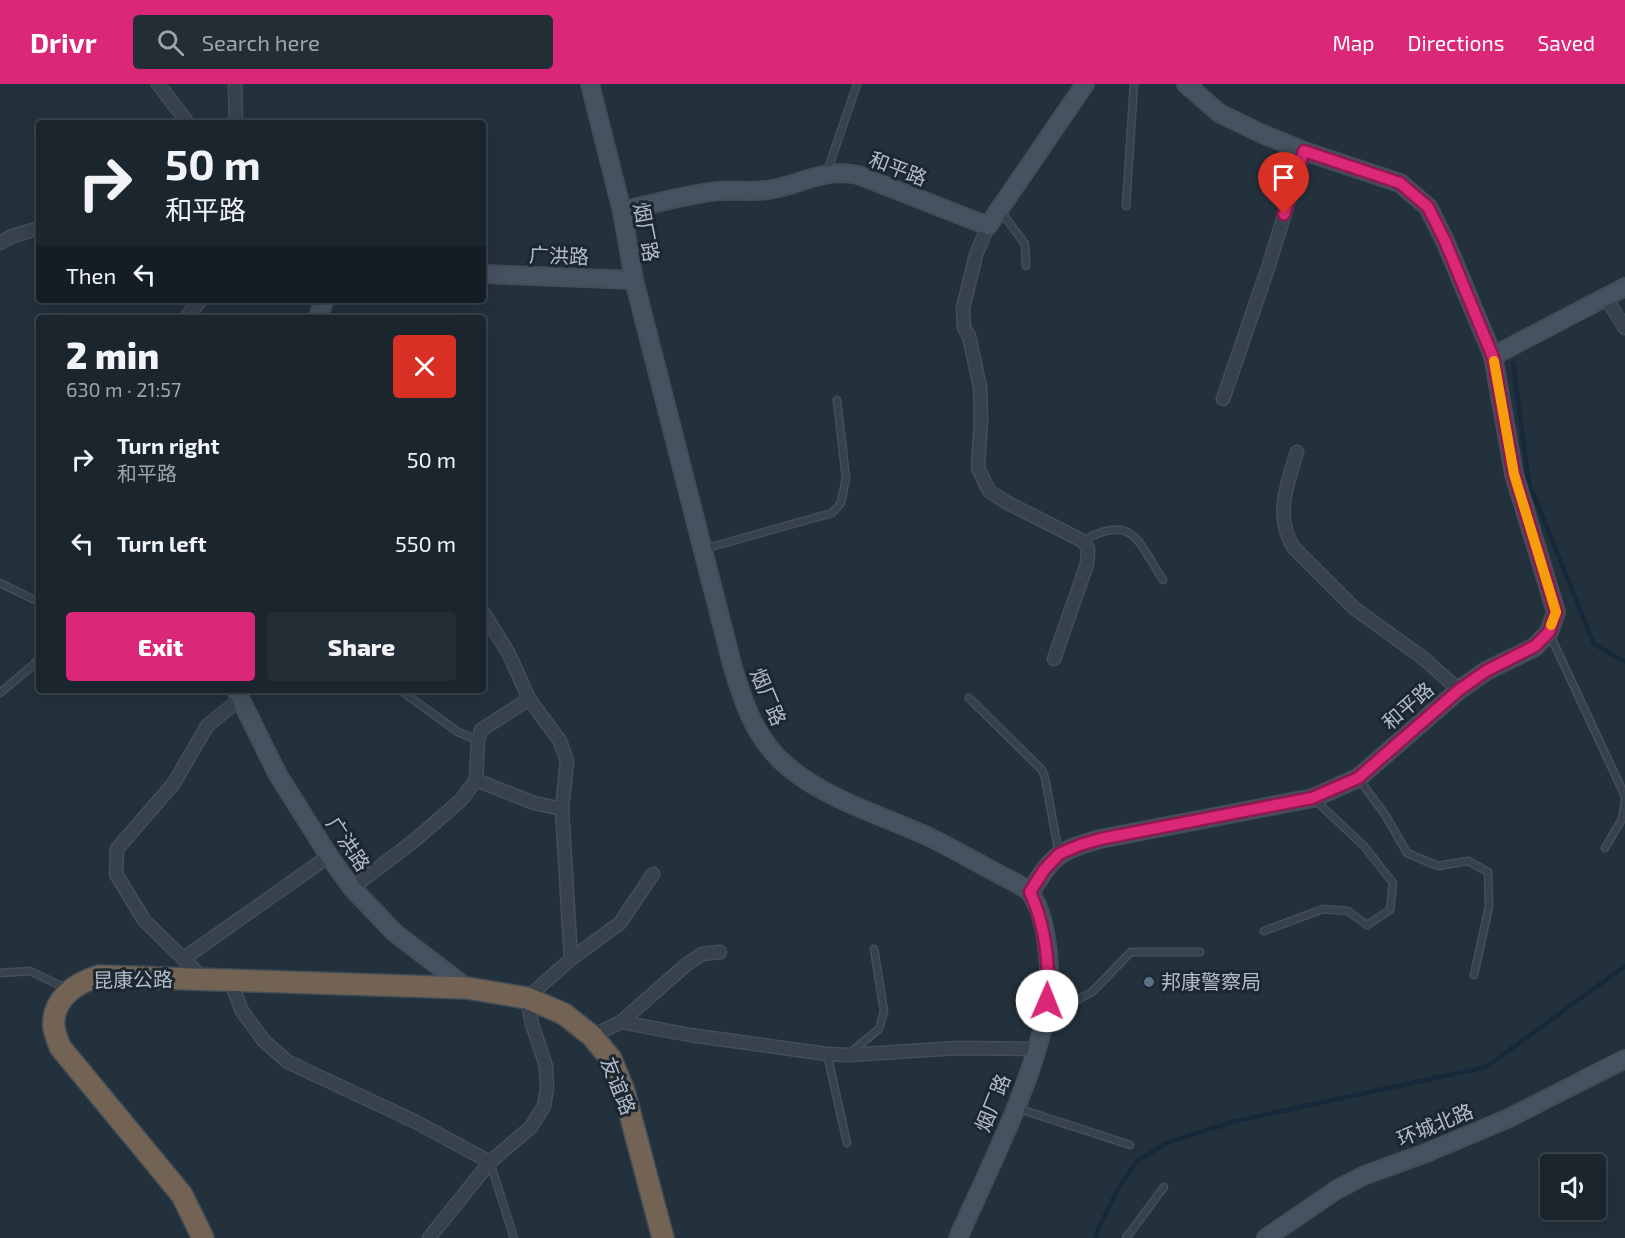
<!DOCTYPE html>
<html lang="en">
<head>
<meta charset="utf-8">
<style>
  :root { --surface:#1a252d; --page:#232d35; --text:#f1f3f6; --muted:#9fa5aa; --line:#384249; --accent:#db2777 }
  body { margin:0; font-family:"Exo 2","Noto Sans SC",sans-serif; background:var(--page); color:var(--text); height:100vh; display:flex; flex-direction:column; font-size:22px; white-space:nowrap }
  * { box-sizing:border-box; margin:0 }
  p { font-size:20px; color:var(--muted) }
  .icon { flex:none; width:33px; height:33px; fill:none; stroke:currentColor; stroke-width:2; stroke-linecap:round; stroke-linejoin:round }
  .map { position:relative; flex:1; overflow:hidden }
  .side { position:absolute; left:36px; top:231px; width:450px; height:378px; display:flex; flex-direction:column; background:var(--surface); border-radius:6px; box-shadow:0 6px 24px #0002,0 0 0 2px var(--line) }
  .side>* { flex:none }
  .hud { position:absolute; left:36px; top:36px; width:450px; height:183px; border-radius:6px; box-shadow:0 6px 24px #0002,0 0 0 2px var(--line); background:#1a252d; color:var(--text); overflow:hidden }
  .fabs { position:absolute; left:1540px; top:1070px; display:grid; gap:12px }
  .fabs a { display:grid; place-items:center; width:66px; height:66px; border-radius:6px; background:var(--surface); box-shadow:0 6px 24px #0002,0 0 0 2px var(--line); font-size:30px }
  .pin { position:absolute; display:grid; place-items:center; width:51px; height:51px; color:#fff; margin:-62px -26px; border-radius:50% 50% 50% 0; rotate:-45deg; box-shadow:0 0 6px #0007 }
  .pin .icon { rotate:45deg }
  .me { position:absolute; width:66px; margin:-33px; rotate:1deg; stroke-linejoin:round; filter:drop-shadow(0 0 4px #0008) }
  .turn { display:flex; align-items:center; gap:21px; height:126px; padding:0 30px; font-size:27px }
  .turn .icon { width:78px; height:78px; stroke-width:2.5 }
  .turn b { display:block; font-size:42px; line-height:51px }
  .then { display:flex; align-items:center; height:57px; padding:0 30px; background:#0003; gap:12px; font-size:22px }
  .round { display:grid; place-items:center; flex:none; width:63px; height:63px; border-radius:6px; background:var(--page) }
  .overview { display:flex; align-items:center; justify-content:space-between; height:102px; padding:0 30px }
  h1 { font-size:36px; font-weight:800; line-height:45px }
  .cta { display:flex; gap:12px; margin-top:auto; padding:12px 30px }
  .cta a { flex:1; height:69px; border-radius:6px; background:var(--accent); color:#fff; font-size:24px; font-weight:800; line-height:69px; text-align:center }
  .cta a+a { background:var(--page); color:var(--text) }
  ul { padding:0; list-style:none }
  li { display:flex; align-items:center; gap:18px; height:84px; padding:0 30px }
  li div { flex:1 }
  li b { display:block; font-size:22px }
  li em { font-style:normal }
  header { display:flex; align-items:center; gap:36px; box-sizing:border-box; height:84px; padding:0 30px; background:var(--accent); color:#fff }
  header strong { font-size:28px }
  nav { display:flex; gap:33px; margin-inline-start:auto; font-size:21px }
  .search { width:420px; height:54px; background:var(--page); display:flex; align-items:center; gap:15px; box-sizing:border-box; padding:0 21px; border-radius:6px; color:var(--muted); font-size:22px }
  .map>svg:first-child { display:block }
</style>
</head>
<body>
<header>
<strong>Drivr</strong>
<div class="search"><svg class="icon" aria-label="search" viewBox="0 0 24 24"><circle cx="10" cy="10" r="6"/><path d="M15 15l6 6"/></svg>Search here</div>
<nav><a>Map</a><a>Directions</a><a>Saved</a></nav>
</header>
<div class="map">
<svg width="1625" height="1154" viewBox="0 0 1625 1154">
  <rect width="100%" height="100%" fill="#23313c"/>
  <g fill="none" stroke-linecap="round" stroke-linejoin="round">
    <g stroke="#16293a" stroke-width="4.5">
      <polyline points="1513,279 1529,399 1594,560 1625,578"/>
      <polyline points="1096,1154 1099,1143 1117,1107 1136,1078 1166,1059 1236,1037 1486,983 1625,882"/>
    </g>
    <defs>
      <g id="lane">
        <polyline points="827,88 857,0"/>
        <polyline points="1126,122 1134,0"/>
        <polyline points="1000,126 1025,160 1026,182"/>
        <path d="M1083,457C1133,428 1138,458 1163,496"/>
        <polyline points="704,465 832,429 841,419 846,394 837,316"/>
        <polyline points="0,499 39,518"/>
        <polyline points="1550,551 1625,712"/>
        <polyline points="400,606 458,648 477,656"/>
        <polyline points="0,609 32,582 39,574"/>
        <polyline points="969,614 1042,686 1045,694 1059,770"/>
        <polyline points="1358,694 1386,732 1407,769 1438,782 1468,777 1488,788 1489,822 1474,891"/>
        <polyline points="1605,764 1622,735 1625,716"/>
        <polyline points="1264,847 1323,825 1348,827 1367,841 1390,826 1393,799 1364,762 1315,716"/>
        <polyline points="0,889 30,887 65,904"/>
        <polyline points="1049,931 1092,908 1131,868 1200,868"/>
        <polyline points="851,968 879,945 884,927 874,865"/>
        <polyline points="827,970 847,1059"/>
        <polyline points="1017,1024 1130,1061"/>
        <polyline points="490,1078 514,1154"/>
        <polyline points="1126,1154 1164,1103"/>
      </g>
      <g id="street">
        <polyline points="158,0 188,39"/>
        <polyline points="235,0 236,39"/>
        <polyline points="988,142 976,171 963,224 964,244 969,252 980,303 981,336 978,384 989,407 1006,418 1083,457 1088,465 1087,480 1054,575"/>
        <polyline points="0,159 10,153 39,144"/>
        <polyline points="1606,214 1625,244"/>
        <polyline points="185,234 201,216"/>
        <polyline points="1223,315 1268,184 1304,67"/>
        <path d="M1297,368C1287,400 1274,434 1294,464L1354,524L1423,574L1459,606"/>
        <polyline points="529,615 560,657 567,677 562,725 571,875"/>
        <polyline points="476,696 534,719 562,725"/>
        <polyline points="352,804 415,756 461,716 476,696 478,656 481,646 529,615 509,570 483,528"/>
        <polyline points="183,875 329,772"/>
        <polyline points="204,895 144,836 116,790 117,765 174,699 207,642 240,615"/>
        <polyline points="230,896 242,927 264,957 288,978 416,1038 490,1078"/>
        <polyline points="621,938 687,880 702,870 720,868"/>
        <polyline points="592,952 621,938 690,951 827,970 848,971 958,964 1036,965"/>
        <polyline points="429,1154 490,1078 531,1043 544,1022 547,1005 546,982 532,940 527,914 571,875 620,839 653,790"/>
      </g>
      <g id="secondary">
        <path d="M590,0L622,127L634,196L732,580C743,618 755,655 787,682C827,716 881,731 929,753C952,764 974,777 997,789C1005,794 1027,803 1031,810C1050,838 1053,903 1045,935C1028,1008 989,1085 958,1154"/>
        <path d="M622,127C653,120 685,111 717,107C734,106 751,108 768,106C802,101 821,84 858,91L988,142L1085,0"/>
        <polyline points="483,190 634,196"/>
        <polyline points="317,234 325,216"/>
        <polyline points="1493,272 1625,203"/>
        <polyline points="236,606 278,691 329,772 352,804 395,849 467,904"/>
        <path d="M1031,808C1052,771 1059,767 1100,755L1313,714L1358,694L1459,606L1486,587L1535,563L1549,548L1556,528L1514,390L1493,272L1445,157L1428,123L1400,99L1304,67L1260,49L1219,29L1186,0"/>
        <polyline points="1266,1154 1336,1106 1365,1091 1426,1069 1509,1034 1625,975"/>
      </g>
      <path id="highway" d="M203,1154L182,1111L60,963C58,957 55,950 54,944C51,916 75,899 99,892L467,904L527,914L564,930L592,952L611,975L624,1007L663,1154"/>
    </defs>
    <use href="#lane" stroke="#434e58" stroke-width="9"/>
    <use href="#street" stroke="#434e58" stroke-width="15"/>
    <use href="#secondary" stroke="#434e58" stroke-width="20"/>
    <use href="#highway" stroke="#424d57" stroke-width="24"/>
    <use href="#lane" stroke="#37424c" stroke-width="6"/>
    <use href="#street" stroke="#37424c" stroke-width="12"/>
    <use href="#secondary" stroke="#45525f" stroke-width="16"/>
    <use href="#highway" stroke="#726354" stroke-width="21"/>
  </g>
  <g fill="none" stroke-linecap="round" stroke-linejoin="round">
    <defs>
      <path id="route" d="M1047,917C1050,879 1046,843 1030,808L1044,786L1059,770L1080,761L1100,755L1312,714L1358,694L1459,606L1486,587L1535,562L1549,548L1556,528L1514,390L1493,273L1445,157L1428,123L1400,99L1304,67L1284,130"/>
    </defs>
    <use href="#route" stroke="#8e194d" stroke-width="15"/>
    <use href="#route" stroke="#db2777" stroke-width="10"/>
    <polyline stroke="#f59e0b" stroke-width="10" points="1494,277 1514,390 1556,528 1551,541"/>
  </g>
  <circle fill="#5c6f8a" stroke="#1c2731" stroke-width="2" cx="1149" cy="898" r="6"/>
  <g text-anchor="middle" stroke-width="6" stroke-linejoin="round" paint-order="stroke">
    <g font-size="20" fill="#b2bdc8" stroke="#1c2731">
      <text transform="translate(898 85) rotate(21)" y="7">和平路</text>
      <text transform="translate(646 148) rotate(79)" y="7">烟厂路</text>
      <text transform="translate(559 172) rotate(2)" y="7">广洪路</text>
      <text transform="translate(768 613) rotate(67)" y="7">烟厂路</text>
      <text transform="translate(1408 622) rotate(-41)" y="7">和平路</text>
      <text transform="translate(348 760) rotate(56)" y="7">广洪路</text>
      <text transform="translate(133 896) rotate(-1)" y="7">昆康公路</text>
      <text transform="translate(618 1002) rotate(68)" y="7">友谊路</text>
      <text transform="translate(993 1019) rotate(-68)" y="7">烟厂路</text>
      <text transform="translate(1435 1041) rotate(-22)" y="7">环城北路</text>
    </g>
    <g font-size="20" fill="#b2bdc8" stroke="#1c2731" text-anchor="start">
      <text x="1161" y="905">邦康警察局</text>
    </g>
  </g>
</svg>
<div class="fabs">
<a><svg class="icon" aria-label="sound" viewBox="0 0 24 24"><path d="M4 9h4l5-4v14l-5-4H4zM17 9q2 3 0 6"/></svg></a>
</div>
<div class="pin" style="left:1284px;top:130px;background:#d93025"><svg class="icon" aria-label="arrive" viewBox="0 0 24 24"><path d="M6 21V4h12l-3 4 3 4H6"/></svg></div>
<svg class="me" style="left:1047px;top:917px" viewBox="-20 -20 40 40"><circle r="19" fill="#fff"/><path d="M0-13L10 11 0 6-10 11z" fill="#db2777"/></svg>
<div class="hud">
<div class="turn"><svg class="icon" aria-label="right" viewBox="0 0 24 24"><path d="M7 20v-9h11M14 6l5 5-5 5"/></svg><div><b>50 m</b>和平路</div></div>
<div class="then">Then<svg class="icon" aria-label="left" viewBox="0 0 24 24"><path d="M17 20v-9H6M10 6l-5 5 5 5"/></svg></div>
</div>
<section class="side">
<div class="overview"><div><h1>2 min</h1><p>630 m · 21:57</p></div><a class="round" style="background:#d93025;color:#fff"><svg class="icon" aria-label="close" viewBox="0 0 24 24"><path d="M6 6l12 12M18 6L6 18"/></svg></a></div>
<ul>
<li><svg class="icon" aria-label="right" viewBox="0 0 24 24"><path d="M7 20v-9h11M14 6l5 5-5 5"/></svg><div><b>Turn right</b><p>和平路</p></div><em>50 m</em></li>
<li><svg class="icon" aria-label="left" viewBox="0 0 24 24"><path d="M17 20v-9H6M10 6l-5 5 5 5"/></svg><div><b>Turn left</b></div><em>550 m</em></li>
</ul>
<div class="cta"><a>Exit</a><a>Share</a></div>
</section>
</div>
</body>
</html>
